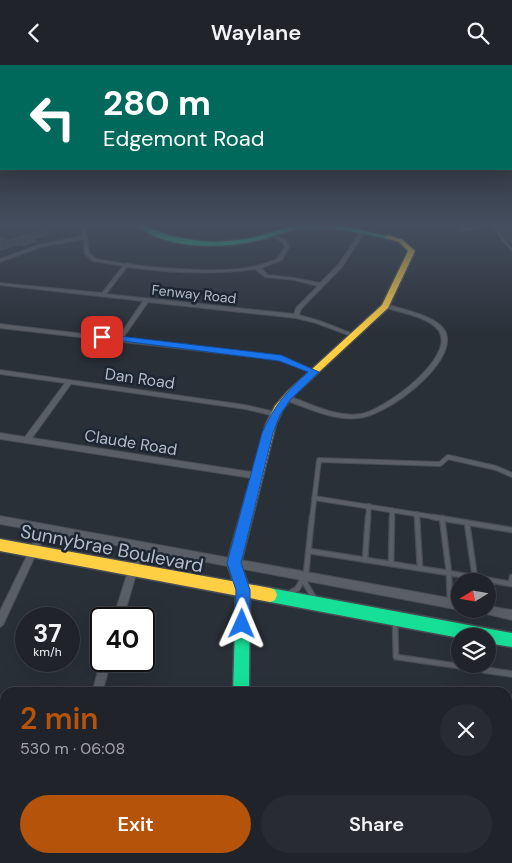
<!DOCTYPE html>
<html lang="en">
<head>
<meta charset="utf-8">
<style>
  :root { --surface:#20242a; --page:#282c32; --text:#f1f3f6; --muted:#a2a4a8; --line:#3d4147; --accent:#b45309 }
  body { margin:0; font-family:"DM Sans",sans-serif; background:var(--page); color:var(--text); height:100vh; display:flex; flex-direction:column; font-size:19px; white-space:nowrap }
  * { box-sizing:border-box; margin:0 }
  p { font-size:16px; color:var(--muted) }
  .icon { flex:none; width:28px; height:28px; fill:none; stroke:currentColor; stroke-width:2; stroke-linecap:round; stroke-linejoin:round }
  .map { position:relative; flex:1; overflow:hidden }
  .drawer { position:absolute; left:0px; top:622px; width:512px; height:176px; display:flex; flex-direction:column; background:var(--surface); border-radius:15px 15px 0 0; box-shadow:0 5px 20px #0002,0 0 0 1px var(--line) }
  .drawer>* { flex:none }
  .hud { position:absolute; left:0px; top:0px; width:512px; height:105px; box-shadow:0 5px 20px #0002,0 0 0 1px var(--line); background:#00695c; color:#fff; overflow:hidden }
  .needle { width:32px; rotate:259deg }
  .fabs { position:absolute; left:451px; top:508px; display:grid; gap:10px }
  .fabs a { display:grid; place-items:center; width:45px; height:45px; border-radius:50%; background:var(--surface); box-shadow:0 5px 20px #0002,0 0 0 1px var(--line); font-size:25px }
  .speed { position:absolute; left:15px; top:542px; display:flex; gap:10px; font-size:25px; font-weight:700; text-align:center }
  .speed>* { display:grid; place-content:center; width:65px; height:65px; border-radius:50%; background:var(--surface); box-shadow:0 5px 20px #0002,0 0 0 1px var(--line); line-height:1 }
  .speed small { font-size:12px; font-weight:400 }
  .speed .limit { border:2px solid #111; border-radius:8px; background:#fff; color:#111 }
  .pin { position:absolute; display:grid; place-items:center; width:42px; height:42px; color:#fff; margin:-21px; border-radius:10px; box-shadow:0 2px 8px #0006 }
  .me { position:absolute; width:55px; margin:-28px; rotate:1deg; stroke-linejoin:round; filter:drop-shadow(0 0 4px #0008) }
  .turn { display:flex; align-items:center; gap:18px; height:105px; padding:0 20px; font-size:22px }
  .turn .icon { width:65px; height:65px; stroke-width:2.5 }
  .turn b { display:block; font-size:35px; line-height:42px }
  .round { display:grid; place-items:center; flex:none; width:52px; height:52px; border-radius:26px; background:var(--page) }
  .head { display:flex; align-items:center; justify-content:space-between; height:85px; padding:0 20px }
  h1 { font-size:30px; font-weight:600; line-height:38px; color:var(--accent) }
  .button { display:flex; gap:10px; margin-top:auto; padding:10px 20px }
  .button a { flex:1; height:58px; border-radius:30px; background:var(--accent); color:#fff; font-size:20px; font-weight:600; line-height:58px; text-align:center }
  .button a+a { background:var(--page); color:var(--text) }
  header { display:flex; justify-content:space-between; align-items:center; height:65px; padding:0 20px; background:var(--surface); font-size:22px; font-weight:600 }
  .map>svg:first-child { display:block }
</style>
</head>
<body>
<header><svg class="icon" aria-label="back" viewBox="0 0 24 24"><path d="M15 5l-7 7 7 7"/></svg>Waylane<svg class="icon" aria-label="search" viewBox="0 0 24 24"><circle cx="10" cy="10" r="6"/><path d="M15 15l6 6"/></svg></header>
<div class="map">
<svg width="512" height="798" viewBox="0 0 512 798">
  <rect width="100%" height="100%" fill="#2a3038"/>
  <path fill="#273a3e" d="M174,159H263C236,168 201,169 174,159Z"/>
  <g fill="#444950" stroke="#52575f">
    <polygon points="495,159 512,159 512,179"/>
    <polygon points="43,165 50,169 33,174 36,176 23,181 20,179 0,185 0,171 7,176"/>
  </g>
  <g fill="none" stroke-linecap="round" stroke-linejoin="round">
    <defs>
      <g id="lane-far3">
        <polyline points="491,159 512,185"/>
        <polyline points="460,165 478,163 481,159"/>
      </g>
      <g id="lane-far2">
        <polyline points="314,433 440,453"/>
        <polyline points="417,449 417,453"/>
        <polyline points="312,453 319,395 440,399 448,392 496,403 512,410"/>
        <polyline points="368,453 369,441"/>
        <polyline points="392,453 392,445"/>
      </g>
      <g id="lane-far1">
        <polyline points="312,452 305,518 314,533"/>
        <polyline points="417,452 420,503"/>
        <polyline points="433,452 512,465"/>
        <polyline points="467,458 475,513"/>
        <polyline points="309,486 449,508 442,453"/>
        <polyline points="365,495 368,452"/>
        <polyline points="391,499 392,452"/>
        <polyline points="288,529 297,524 304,513"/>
        <polyline points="450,538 449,508 511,519 512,512"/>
        <polyline points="395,556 396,592 493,606"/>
      </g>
      <g id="lane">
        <polyline points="484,605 512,609"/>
        <polyline points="163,794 164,798"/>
      </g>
      <g id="street">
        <path d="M81,159H85L89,188L96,194L125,199L127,198C134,201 145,201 153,202C187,205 246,210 276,194C280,192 282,186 285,182L282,177L272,171V170L274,169L286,175L289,182L282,195L261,203L268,210L294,213L320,218L338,200L360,167H364V168L342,202L301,244L299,250L320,256L356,270L353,272L351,271L316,258L296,253L148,237L123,273L281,291L316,306V308L314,309L280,295L0,263V259L118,273L143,236L0,220V218L102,228L123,201L93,196L85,189L83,174L41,182L0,197V194L38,180L82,171ZM127,202C170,208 213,210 255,204L265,212L294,215L318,221L296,243L294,249L106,229Z"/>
        <polygon points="336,159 340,159 338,164 336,165 334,164"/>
        <path d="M385,239C401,244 440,251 446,268C457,299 386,351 359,353C333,356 308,343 285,335L284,333L285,331H287C311,338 335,353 361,349C384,345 456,293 439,266C430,252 398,247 383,242V240Z"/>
        <polygon points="0,305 245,340 275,347 278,349 275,351 245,344 71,319 32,373 257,408 260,409 261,411 260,413 257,414 0,374 0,368 25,372 65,318 0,309"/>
        <polygon points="0,451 460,535 460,544 462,544 460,545 143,485 123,554 113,554 135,484 46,467 3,560 0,562 0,546 39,466 0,459"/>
        <polygon points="488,541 512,545 512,555 478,547 476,544 488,544"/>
        <polygon points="101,595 101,596 111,596 102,628 92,628"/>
        <polygon points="37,794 51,794 49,798 35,798"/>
        <polygon points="255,794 268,794 270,798 256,798"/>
        <polygon points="401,794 415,794 417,798 403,798"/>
      </g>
      <g id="fast">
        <path d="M135,159H142L170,171L200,176L216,177L248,174L294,161L315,159L347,162L391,172L388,174C361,168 333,161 305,163C291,164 278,170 264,174C226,184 167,186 135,159Z"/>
        <polygon points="235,495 240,497 250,525 249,628 233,628 236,525 228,501 230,497"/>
        <polygon points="270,523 512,568 512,582 488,578 488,571 460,573 270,537 265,535 263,530 265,525"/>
      </g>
      <g id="slow">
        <polygon points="388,170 403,175 415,186 388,243 293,331 283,344 276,359 241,498 242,501 240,505 235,507 230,505 227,498 266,359 275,341 287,327 382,240 408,186 399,177 386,173 385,172"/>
        <polygon points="0,474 270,523 275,525 277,530 275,535 270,537 0,486"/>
      </g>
    </defs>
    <use href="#lane-far3" stroke="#484c53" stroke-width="4"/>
    <use href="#lane-far2" stroke="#484c53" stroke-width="6"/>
    <use href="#lane-far1" stroke="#484c53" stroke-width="7"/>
    <use href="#lane" stroke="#484c53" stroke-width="8"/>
    <use href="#street" stroke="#484c53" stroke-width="2"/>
    <use href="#fast" stroke="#484c53" stroke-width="3"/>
    <use href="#slow" stroke="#484c53" stroke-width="3"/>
    <use href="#lane-far3" stroke="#5a5e66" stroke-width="2.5"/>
    <use href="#lane-far2" stroke="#5a5e66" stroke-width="4"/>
    <use href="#lane-far1" stroke="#5a5e66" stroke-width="4.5"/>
    <use href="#lane" stroke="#5a5e66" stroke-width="5.5"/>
    <use href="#street" fill="#5a5e66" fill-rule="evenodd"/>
    <use href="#fast" fill="#16e098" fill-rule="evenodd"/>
    <use href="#slow" fill="#ffcf43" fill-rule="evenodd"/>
  </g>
  <linearGradient id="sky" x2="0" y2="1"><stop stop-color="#171a1f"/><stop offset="0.59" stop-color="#444e5e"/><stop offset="1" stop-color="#444e5e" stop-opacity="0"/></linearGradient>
  <rect width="512" height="271" fill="url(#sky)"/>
  <path fill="#1a73e8" stroke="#114b97" d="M102,269L281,290L319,307L290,335L280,350L273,368L241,498L250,525V559L247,564L242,567L237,564L235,559L236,525L227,498L262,368C274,341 286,327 308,307L279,296L99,273L98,272Z"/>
  <g text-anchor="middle" stroke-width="5" stroke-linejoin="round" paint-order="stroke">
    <g font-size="14" fill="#b4bcc9" stroke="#1d2633">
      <text transform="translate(194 229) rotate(6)" y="5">Fenway Road</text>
    </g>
    <g font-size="16" fill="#b4bcc9" stroke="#1d2633">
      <text transform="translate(140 313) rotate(8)" y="6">Dan Road</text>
      <text transform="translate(131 377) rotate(9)" y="6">Claude Road</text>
    </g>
    <g font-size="19" fill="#b4bcc9" stroke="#1d2633">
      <text transform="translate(112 483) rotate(11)" y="7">Sunnybrae Boulevard</text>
    </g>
  </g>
</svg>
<div class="fabs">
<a><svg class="needle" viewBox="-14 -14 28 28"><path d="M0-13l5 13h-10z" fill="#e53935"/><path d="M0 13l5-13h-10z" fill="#a2a4a8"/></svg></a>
<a><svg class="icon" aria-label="layers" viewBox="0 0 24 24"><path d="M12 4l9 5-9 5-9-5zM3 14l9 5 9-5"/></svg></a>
</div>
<div class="speed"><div>37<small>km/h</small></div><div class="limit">40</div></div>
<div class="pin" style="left:102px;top:272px;background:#d93025"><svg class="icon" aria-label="arrive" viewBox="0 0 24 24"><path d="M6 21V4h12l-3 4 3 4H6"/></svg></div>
<svg class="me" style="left:242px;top:559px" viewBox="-20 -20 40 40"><path d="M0-17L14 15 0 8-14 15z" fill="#1a73e8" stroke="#fff" stroke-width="4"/></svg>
<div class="hud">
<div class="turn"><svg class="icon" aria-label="left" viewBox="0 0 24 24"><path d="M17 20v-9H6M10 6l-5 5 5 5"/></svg><div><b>280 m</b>Edgemont Road</div></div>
</div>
<section class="drawer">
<div class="head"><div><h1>2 min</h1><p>530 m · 06:08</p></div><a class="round"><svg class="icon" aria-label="close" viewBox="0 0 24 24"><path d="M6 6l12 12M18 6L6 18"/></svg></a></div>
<div class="button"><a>Exit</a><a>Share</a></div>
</section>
</div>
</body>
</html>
